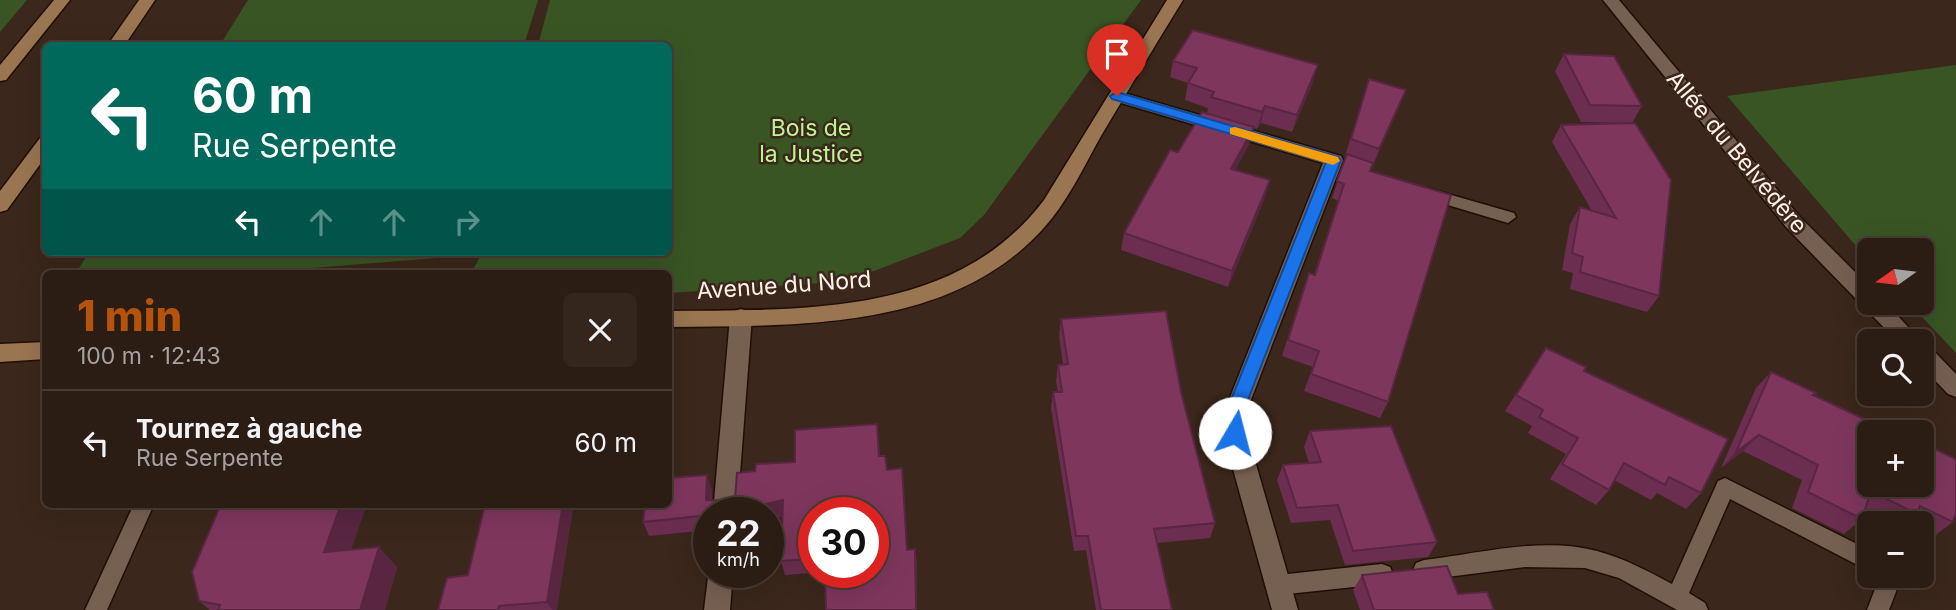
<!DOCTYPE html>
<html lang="fr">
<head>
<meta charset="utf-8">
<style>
  :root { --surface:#2c1d14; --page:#34261d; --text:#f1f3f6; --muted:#a6a2a0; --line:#483b34; --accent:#b45309 }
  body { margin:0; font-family:Inter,sans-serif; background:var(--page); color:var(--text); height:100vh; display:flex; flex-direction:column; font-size:26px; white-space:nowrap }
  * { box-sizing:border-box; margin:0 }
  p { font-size:23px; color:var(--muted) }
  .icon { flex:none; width:38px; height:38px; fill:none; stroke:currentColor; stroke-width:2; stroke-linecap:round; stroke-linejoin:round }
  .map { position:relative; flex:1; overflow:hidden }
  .sheet { position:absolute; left:42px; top:270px; width:630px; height:238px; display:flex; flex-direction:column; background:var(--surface); border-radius:10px; box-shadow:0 7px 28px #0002,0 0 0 2px var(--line) }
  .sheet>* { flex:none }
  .guide { position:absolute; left:42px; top:42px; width:630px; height:214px; border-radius:10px; box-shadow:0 7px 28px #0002,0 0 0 2px var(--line); background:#00695c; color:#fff; overflow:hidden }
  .needle { width:46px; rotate:256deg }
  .buttons { position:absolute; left:1857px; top:238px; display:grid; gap:14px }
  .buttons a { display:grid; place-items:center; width:77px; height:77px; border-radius:10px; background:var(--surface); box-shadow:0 7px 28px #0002,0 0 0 2px var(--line); font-size:35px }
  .speed { position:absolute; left:693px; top:497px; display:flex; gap:14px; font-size:35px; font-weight:700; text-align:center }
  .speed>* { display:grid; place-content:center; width:91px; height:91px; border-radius:50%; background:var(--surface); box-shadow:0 7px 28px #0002,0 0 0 2px var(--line); line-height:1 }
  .speed small { font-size:18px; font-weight:400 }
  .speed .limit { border:10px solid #d22; background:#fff; color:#111 }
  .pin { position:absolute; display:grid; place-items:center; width:60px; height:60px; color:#fff; margin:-72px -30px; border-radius:50% 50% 50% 0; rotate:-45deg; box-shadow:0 0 7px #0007 }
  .pin .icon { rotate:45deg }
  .me { position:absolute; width:77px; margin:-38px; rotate:8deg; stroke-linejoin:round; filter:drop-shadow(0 0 5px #0008) }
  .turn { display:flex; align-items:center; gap:24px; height:147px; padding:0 35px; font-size:32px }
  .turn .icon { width:91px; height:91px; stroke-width:2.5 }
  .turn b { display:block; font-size:49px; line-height:60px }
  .lanes { display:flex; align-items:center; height:66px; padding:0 35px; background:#0003; justify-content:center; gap:35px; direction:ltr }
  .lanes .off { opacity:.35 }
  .round { display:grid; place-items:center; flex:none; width:74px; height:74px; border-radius:10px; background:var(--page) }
  .headline { display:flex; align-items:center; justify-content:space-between; height:119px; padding:0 35px }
  h1 { font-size:42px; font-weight:800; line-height:52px; color:var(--accent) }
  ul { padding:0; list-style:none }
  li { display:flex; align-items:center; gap:21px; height:105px; padding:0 35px; border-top:2px solid var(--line) }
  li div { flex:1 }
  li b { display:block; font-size:26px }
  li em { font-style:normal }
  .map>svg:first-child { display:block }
</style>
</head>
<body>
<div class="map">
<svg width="1956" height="610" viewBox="0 0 1956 610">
  <rect width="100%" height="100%" fill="#3b271b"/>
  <g fill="#395524">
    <polygon points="0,0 27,0 0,32"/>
    <polygon points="248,0 538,0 524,45 220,45"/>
    <polygon points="550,0 1141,0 984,215 960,238 874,271 824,283 669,293 668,273 471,273 483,252 668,252 668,46 538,45"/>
    <polygon points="1956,65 1956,353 1909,303 1922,303 1922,250 1869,250 1869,261 1727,96"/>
    <polygon points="89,252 463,252 461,256 252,273 76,273"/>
  </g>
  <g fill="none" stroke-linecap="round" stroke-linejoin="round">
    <defs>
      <g id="lane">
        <polygon points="1427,188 1514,213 1516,217 1508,223 1421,197 1419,193 1421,189"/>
        <path d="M1725,478L1869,550V571L1730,499L1689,593L1705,603L1708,610H1677L1619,578L1585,568L1525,567L1424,580L1416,577L1413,570L1416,563L1424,560C1479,554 1542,536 1597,551C1623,558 1648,571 1672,584L1718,481Z"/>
        <polygon points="134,504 154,504 107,610 85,610"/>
        <polygon points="1382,564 1390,567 1393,574 1390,581 1382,584 1278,595 1270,592 1267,585 1270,578 1278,575"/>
        <polygon points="1880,576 1902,576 1889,610 1867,610"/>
      </g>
      <g id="street">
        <polygon points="1603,0 1619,0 1800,217 1869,286 1869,303 1886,303 1921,341 1897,341 1786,227"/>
        <polygon points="1117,91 1341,156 1343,160 1247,410 1247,433 1298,610 1272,610 1223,433 1225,410 1323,163 1111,100 1108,96"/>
        <polygon points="741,309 748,311 752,317 737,513 713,513 730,317 734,311"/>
        <polygon points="1922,344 1930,347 1956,374 1956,397 1948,394 1922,367"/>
        <polygon points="709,569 709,572 733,572 730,610 704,610"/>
      </g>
      <g id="secondary">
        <polygon points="54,0 70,0 6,80 0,81 0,65"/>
        <polygon points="139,0 155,0 124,46 107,46"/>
        <path d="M1167,0H1183C1155,45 1128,91 1101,136C1083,168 1067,203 1042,230C948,332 796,325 668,327V311C801,309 955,318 1044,200Z"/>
        <polygon points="46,136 46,156 7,210 0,212 0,191 40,138"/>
        <polygon points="46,342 46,359 0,362 0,344"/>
      </g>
    </defs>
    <use href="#lane" stroke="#210f05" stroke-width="3"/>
    <use href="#street" stroke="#210f05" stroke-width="3"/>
    <use href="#secondary" stroke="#210f05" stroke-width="3"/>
    <use href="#lane" fill="#766052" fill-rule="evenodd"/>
    <use href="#street" fill="#766052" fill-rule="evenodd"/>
    <use href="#secondary" fill="#997551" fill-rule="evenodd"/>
  </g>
  <g fill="#6c2e50">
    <polygon points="1564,54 1642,106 1632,123 1581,122 1555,71"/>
    <polygon points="1173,61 1313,82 1292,132 1261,123 1257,129 1253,128 1249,144 1235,170 1265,197 1228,287 1121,250 1124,233 1178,152 1207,113 1208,108 1185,100 1188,83 1170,77"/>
    <polygon points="1369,79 1406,90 1399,107 1370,171 1388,402 1380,418 1304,391 1313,367 1282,356 1303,289 1314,274 1338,201 1332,198 1346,157 1345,156"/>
    <polygon points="1635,123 1659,296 1647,312 1570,289 1573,273 1562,270 1570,224 1580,207 1592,211 1552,142 1561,125"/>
    <polygon points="1061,319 1181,392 1215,523 1210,538 1157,543 1172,610 1096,610 1086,550 1074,551 1051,408 1053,392 1058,392 1056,381 1058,365 1063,364 1059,336"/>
    <polygon points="1546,348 1584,371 1701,493 1686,509 1657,493 1651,500 1614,480 1609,490 1596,505 1550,479 1566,454 1528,433 1532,426 1505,411"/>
    <polygon points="1771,372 1813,395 1922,485 1953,522 1933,537 1922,531 1922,523 1887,523 1864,512 1862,519 1844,534 1792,508 1802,480 1743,451 1721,468 1756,388"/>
    <polygon points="877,424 880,456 887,470 903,483 907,549 915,549 917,563 873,572 814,513 814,572 821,572 785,575 781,561 783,516 768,519 768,513 709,513 709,530 649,536 643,522 712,490 712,500 732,501 755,471 795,462"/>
    <polygon points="1310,431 1437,542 1428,557 1345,565 1330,520 1291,523 1277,480 1283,465 1309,463 1304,447"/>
    <polygon points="221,504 367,504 351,549 397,567 385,610 210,610 199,601"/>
    <polygon points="485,504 557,610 438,610 468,575"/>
    <polygon points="1362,575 1458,594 1494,610 1360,610 1353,590"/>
  </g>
  <g fill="#582641">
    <polygon points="1318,65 1313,82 1292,132 1297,115"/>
    <polygon points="1406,90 1399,107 1373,166 1379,149"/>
    <polygon points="1265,106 1261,123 1257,129 1262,112"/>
    <polygon points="1254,127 1249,144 1227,186 1231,169"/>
    <polygon points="1270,180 1265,197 1228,287 1232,271"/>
    <polygon points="1759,435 1743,451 1721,468 1736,452"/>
    <polygon points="707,475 712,490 711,513 706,500"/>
    <polygon points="783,500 787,515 768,519 768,513 725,513"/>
    <polygon points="341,504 367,504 343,572 324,552"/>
    <polygon points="563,504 574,504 557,610 552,610 547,602"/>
    <polygon points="379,547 397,567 385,610 360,610"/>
    <polygon points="915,549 917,563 917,610 916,610"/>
  </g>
  <g fill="#7e365d" stroke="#582641" stroke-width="2">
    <polygon points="1193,30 1318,65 1297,115 1265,106 1262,112 1211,97 1214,92 1188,83 1197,68 1173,61"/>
    <polygon points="1564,54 1614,56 1642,106 1590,105"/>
    <polygon points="1369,79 1406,90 1379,149 1351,139"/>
    <polygon points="1202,112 1254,127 1231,169 1270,180 1232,271 1124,233 1170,150 1178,152"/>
    <polygon points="1635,123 1671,180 1659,296 1580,272 1583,257 1572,253 1580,207 1616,218 1561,125"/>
    <polygon points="1347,154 1373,163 1370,171 1451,195 1388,402 1311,374 1319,351 1288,340 1309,273 1315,275 1344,184 1337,181"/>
    <polygon points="1166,311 1181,392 1215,523 1154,529 1172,610 1101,610 1088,536 1076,536 1053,392 1062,392 1058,365 1068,364 1061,319"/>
    <polygon points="1546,348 1586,367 1584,371 1728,439 1701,493 1669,477 1665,485 1624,463 1609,490 1562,464 1578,438 1539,417 1543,410 1516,395"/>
    <polygon points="1771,372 1816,393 1813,395 1892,432 1869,432 1869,485 1922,485 1922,443 1956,459 1956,512 1953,522 1920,506 1917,514 1871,491 1862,519 1808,492 1818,465 1759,435 1736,452"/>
    <polygon points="877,424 879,456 885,456 887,470 902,468 907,550 915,549 916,610 826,610 825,572 873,572 873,513 814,513 814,559 781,561 783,500 725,513 709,513 709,515 643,522 645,504 668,504 668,478 707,475 706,500 732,501 735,499 737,473 755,471 756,464 795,462 795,430"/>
    <polygon points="1391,426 1437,542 1353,551 1338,505 1297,508 1283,465 1321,462 1310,431"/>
    <polygon points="221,504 341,504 324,552 379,547 360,610 218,610 220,605 199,601 192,572"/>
    <polygon points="485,504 563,504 547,602 499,606 498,610 438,610 447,578 468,575"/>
    <polygon points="1447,566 1458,594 1487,592 1494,610 1374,610 1362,575"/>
  </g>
  <polygon fill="#1a73e8" stroke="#114b97" stroke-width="2" points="1117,92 1338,157 1341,160 1244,410 1241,438 1235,441 1229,438 1226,433 1227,410 1326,162 1112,99 1110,96"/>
  <polygon fill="#f59e0b" points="1235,127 1338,157 1340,161 1333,165 1230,134 1230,128"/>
  <g text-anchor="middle" stroke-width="5" stroke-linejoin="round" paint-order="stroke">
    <g font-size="23" fill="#bcf693" stroke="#3b271b">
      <text x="811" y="136">Bois de<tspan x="811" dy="26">la Justice</tspan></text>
    </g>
    <g font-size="23" fill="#fef0e8" stroke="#3b271b">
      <text transform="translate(1737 152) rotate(50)" y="8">Allée du Belvédère</text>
      <text transform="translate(784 285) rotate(-4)" y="8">Avenue du Nord</text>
    </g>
  </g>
</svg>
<div class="buttons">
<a><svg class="needle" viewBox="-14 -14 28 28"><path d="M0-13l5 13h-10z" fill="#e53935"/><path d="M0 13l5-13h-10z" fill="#a6a2a0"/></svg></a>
<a><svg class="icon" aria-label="search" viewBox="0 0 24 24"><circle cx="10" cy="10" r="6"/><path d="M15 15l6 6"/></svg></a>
<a>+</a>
<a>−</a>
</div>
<div class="speed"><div>22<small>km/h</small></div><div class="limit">30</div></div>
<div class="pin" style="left:1117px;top:96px;background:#d93025"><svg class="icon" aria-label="arrive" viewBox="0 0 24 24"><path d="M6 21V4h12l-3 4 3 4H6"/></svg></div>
<svg class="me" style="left:1235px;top:433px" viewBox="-20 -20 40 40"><circle r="19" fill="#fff"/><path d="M0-13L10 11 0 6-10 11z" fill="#1a73e8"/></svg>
<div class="guide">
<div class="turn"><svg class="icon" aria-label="left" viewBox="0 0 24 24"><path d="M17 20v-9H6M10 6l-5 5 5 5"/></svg><div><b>60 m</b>Rue Serpente</div></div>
<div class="lanes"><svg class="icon" aria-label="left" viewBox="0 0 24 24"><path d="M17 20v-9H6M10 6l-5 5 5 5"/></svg><svg class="icon off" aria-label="ahead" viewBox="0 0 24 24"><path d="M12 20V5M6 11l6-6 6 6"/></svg><svg class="icon off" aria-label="ahead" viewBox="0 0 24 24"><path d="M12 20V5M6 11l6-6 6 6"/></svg><svg class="icon off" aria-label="right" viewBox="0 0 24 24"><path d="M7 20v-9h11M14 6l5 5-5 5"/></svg></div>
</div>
<section class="sheet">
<div class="headline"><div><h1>1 min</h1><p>100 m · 12:43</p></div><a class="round"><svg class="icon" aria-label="close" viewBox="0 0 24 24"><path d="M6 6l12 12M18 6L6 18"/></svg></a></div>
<ul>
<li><svg class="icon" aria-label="left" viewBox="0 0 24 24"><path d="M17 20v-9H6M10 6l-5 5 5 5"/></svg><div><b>Tournez à gauche</b><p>Rue Serpente</p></div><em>60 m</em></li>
</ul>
</section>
</div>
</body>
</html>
